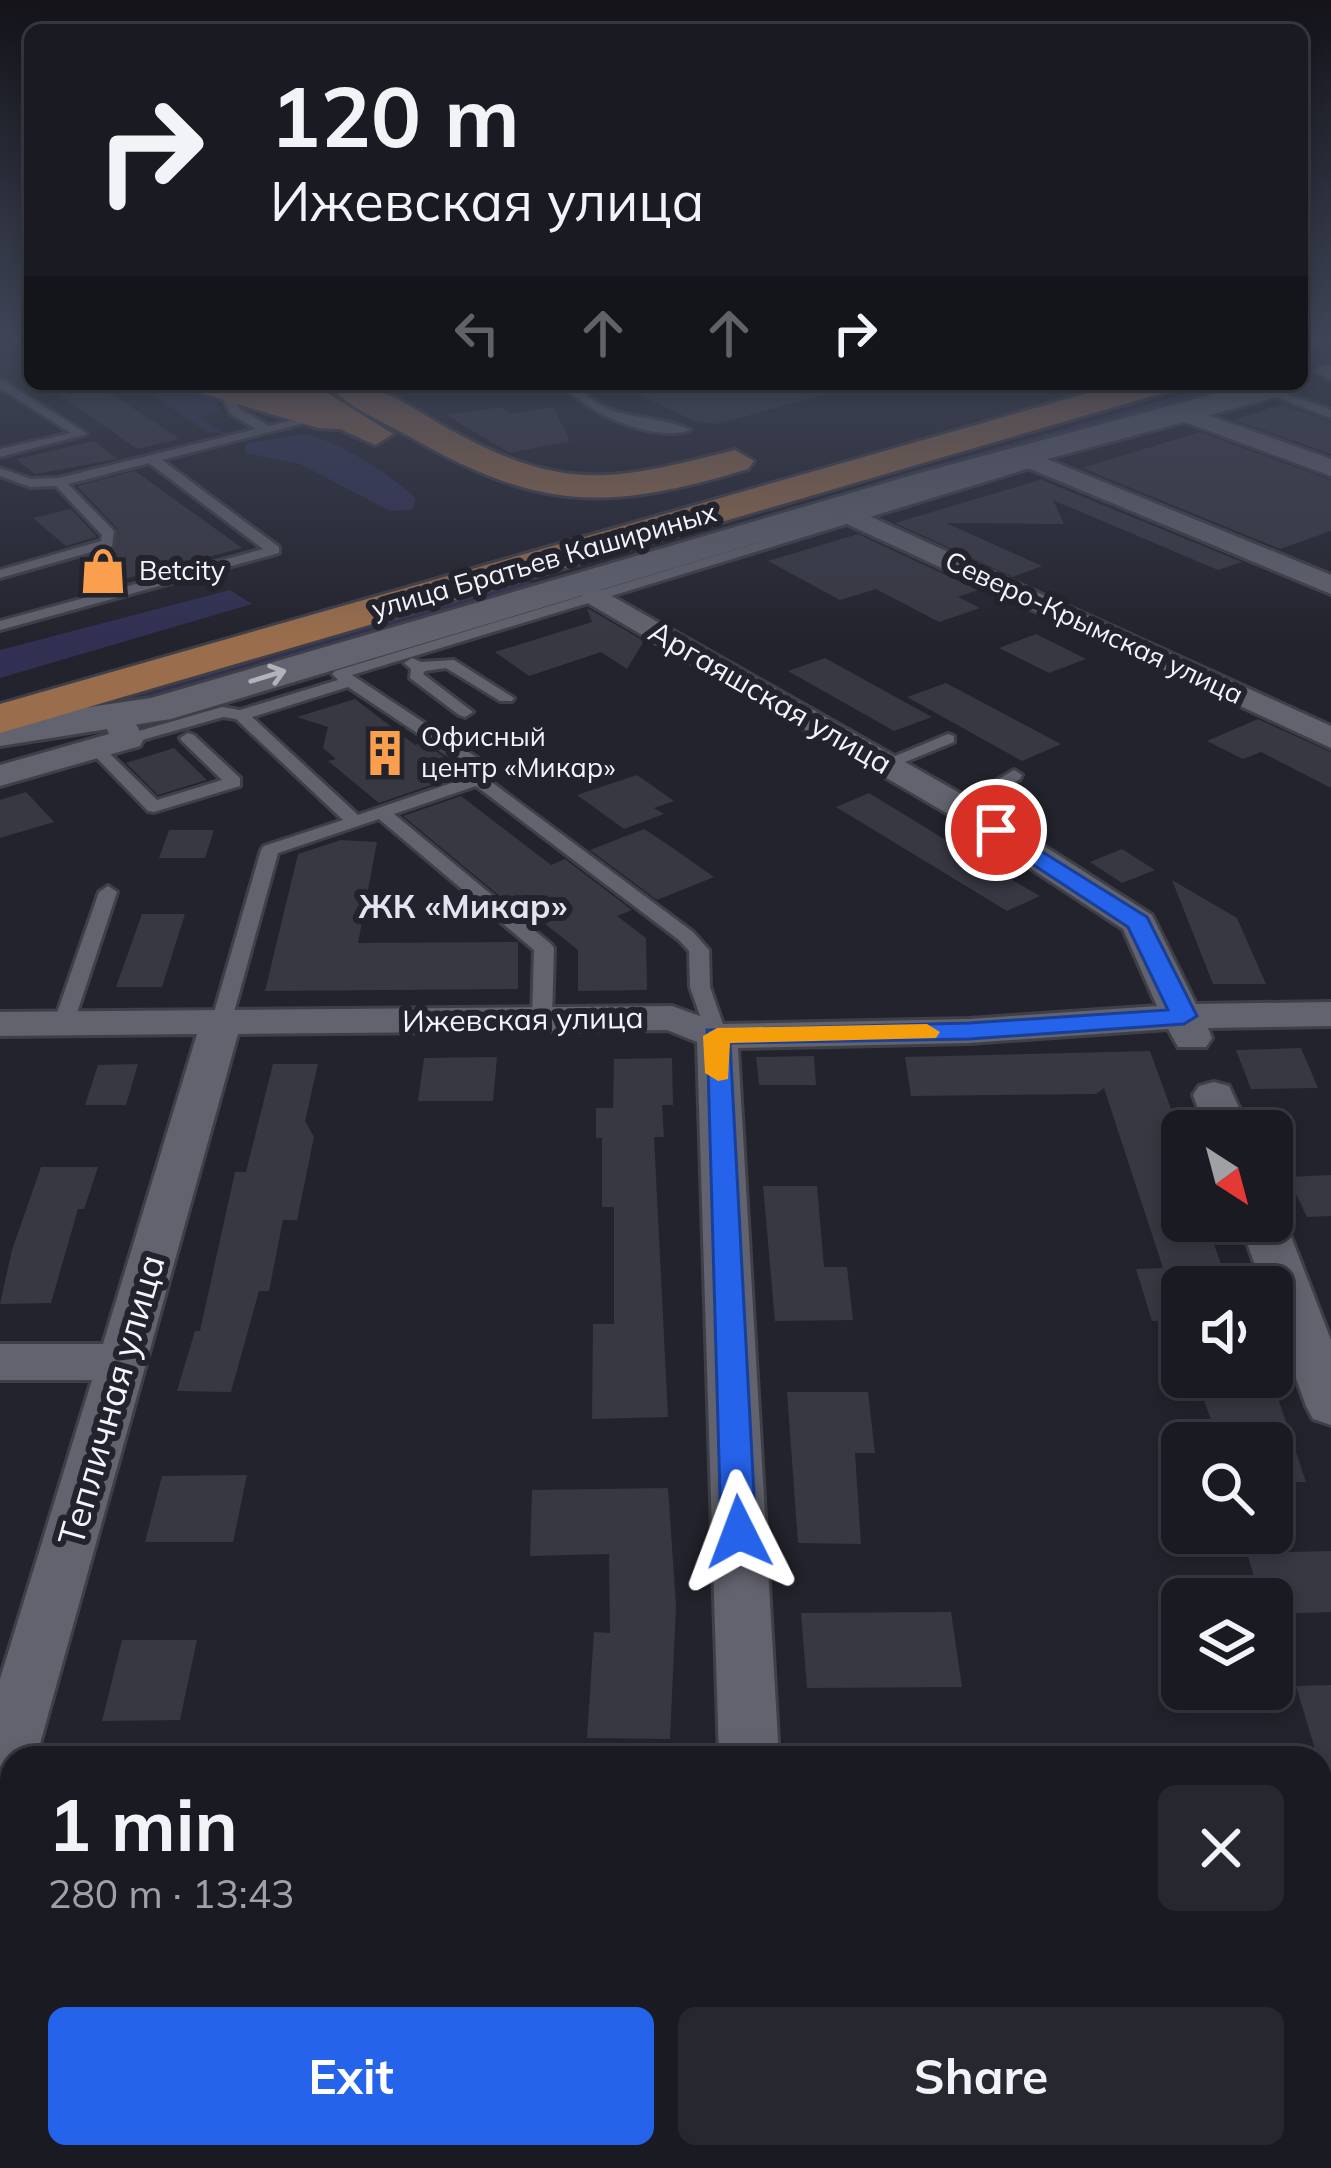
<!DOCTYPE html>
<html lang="en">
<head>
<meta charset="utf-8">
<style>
  :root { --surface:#1a1a22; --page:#27272f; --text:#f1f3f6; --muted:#9fa1a5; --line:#383840; --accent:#2563eb }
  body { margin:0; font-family:Mulish,sans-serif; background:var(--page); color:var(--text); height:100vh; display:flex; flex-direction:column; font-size:45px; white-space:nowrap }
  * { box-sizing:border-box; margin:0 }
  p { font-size:39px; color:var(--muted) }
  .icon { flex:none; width:66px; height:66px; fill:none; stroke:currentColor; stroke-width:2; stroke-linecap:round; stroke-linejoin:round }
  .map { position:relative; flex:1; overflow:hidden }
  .drawer { position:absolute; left:0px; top:1746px; width:1332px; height:423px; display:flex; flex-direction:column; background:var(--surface); border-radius:36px 36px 0 0; box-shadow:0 6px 18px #0003,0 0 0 3px var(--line) }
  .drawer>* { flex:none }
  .banner { position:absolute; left:24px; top:24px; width:1284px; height:366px; border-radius:18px; box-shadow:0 6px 18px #0003,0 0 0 3px var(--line); background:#1a1a22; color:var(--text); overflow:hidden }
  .needle { width:78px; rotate:144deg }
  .fabs { position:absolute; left:1161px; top:1110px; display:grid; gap:24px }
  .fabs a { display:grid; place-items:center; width:132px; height:132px; border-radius:18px; background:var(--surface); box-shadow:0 6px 18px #0003,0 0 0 3px var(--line); font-size:60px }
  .pin { position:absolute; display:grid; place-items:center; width:102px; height:102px; color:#fff; margin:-51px; border:6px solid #fff; border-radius:50%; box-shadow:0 3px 12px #0007 }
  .me { position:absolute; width:132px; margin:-66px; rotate:357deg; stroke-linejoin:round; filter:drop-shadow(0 0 9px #0008) }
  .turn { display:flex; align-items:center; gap:42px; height:252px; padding:0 48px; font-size:54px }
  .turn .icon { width:156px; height:156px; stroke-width:2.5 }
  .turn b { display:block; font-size:84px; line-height:102px }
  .lanes { display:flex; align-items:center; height:114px; padding:0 48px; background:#0003; justify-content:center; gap:60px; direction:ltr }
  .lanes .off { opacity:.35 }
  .round { display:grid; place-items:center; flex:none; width:126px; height:126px; border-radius:18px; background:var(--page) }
  .headline { display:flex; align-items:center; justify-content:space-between; height:204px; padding:0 48px }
  h1 { font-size:72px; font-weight:700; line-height:90px }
  .action { display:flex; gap:24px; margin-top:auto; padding:24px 48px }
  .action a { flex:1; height:138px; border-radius:18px; background:var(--accent); color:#fff; font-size:48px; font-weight:700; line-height:138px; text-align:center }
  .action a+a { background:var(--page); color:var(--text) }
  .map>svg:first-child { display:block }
</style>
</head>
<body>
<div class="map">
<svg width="1331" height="2168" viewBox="0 0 1331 2168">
  <rect width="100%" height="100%" fill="#23232d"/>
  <g fill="#313053">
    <polygon points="136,384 179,384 214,394 219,411 200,417 227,434 208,432"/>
    <polygon points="1221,384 1244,384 1053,439 870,483"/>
    <path d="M307,434C348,447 383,470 416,498L412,510L390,511L300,464L245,453L246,443Z"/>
    <polygon points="527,580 540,587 156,703 111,704"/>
    <polygon points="230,590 252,604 0,678 0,650"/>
  </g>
  <g fill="#383843">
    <polygon points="45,384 97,384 179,439 137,449"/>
    <polygon points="616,384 826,384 827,394 716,424 695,421"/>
    <polygon points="1282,404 1331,422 1331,454 1234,420"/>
    <polygon points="502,407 510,414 553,407 570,441 510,453 446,415"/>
    <polygon points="1200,432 1331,480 1331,531 1280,549 1082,468"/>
    <polygon points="94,441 118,459 35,474 16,459"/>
    <polygon points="135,471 242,548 110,583 82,559 113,550 117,528 77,486"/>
    <polygon points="1043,479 1044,481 1242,562 1218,570 1053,500 1064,524 946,523 1042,566 1013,577 895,523"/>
    <polygon points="71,509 97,537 66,546 33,518"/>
    <polygon points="858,534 978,590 958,597 980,608 939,622 876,589 840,600 768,561"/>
    <polygon points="587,608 644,641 627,669 601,652 529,676 495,652 592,622"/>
    <polygon points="1036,634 1086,659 1049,673 999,648"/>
    <polygon points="825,658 932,717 894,731 788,671"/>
    <polygon points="946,683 1061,744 1022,761 907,697"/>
    <polygon points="355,699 415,745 423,742 461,769 437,777 443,781 379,803 328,761 336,759 323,748 328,727 297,717"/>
    <polygon points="1258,719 1331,752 1331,788 1261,752 1243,759 1207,741"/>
    <polygon points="174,748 207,780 158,795 126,763"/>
    <polygon points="637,775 674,801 654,808 664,814 624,829 577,795"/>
    <polygon points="26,792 54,822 0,838 0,800"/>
    <polygon points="869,793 995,870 1040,896 1007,911 836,807"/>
    <polygon points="461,796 551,865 565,859 632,910 617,916 646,938 647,990 578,991 578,950 525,908 524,916 403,816"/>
    <polygon points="644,829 667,844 714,877 657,900 590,850"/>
    <polygon points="169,830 214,830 205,858 159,858"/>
    <polygon points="341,840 377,842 358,943 518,942 518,989 265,991 298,854"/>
    <polygon points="1122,849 1155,870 1122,883 1090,862"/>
    <polygon points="1172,880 1237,918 1266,984 1213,984"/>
    <polygon points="142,914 185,914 162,987 116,987"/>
    <polygon points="1301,1048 1318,1088 1251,1089 1236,1050"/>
    <polygon points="1150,1051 1182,1139 1182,1221 1206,1221 1229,1287 1182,1287 1182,1320 1152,1321 1136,1269 1163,1268 1104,1088 1096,1094 911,1096 905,1057"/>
    <polygon points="814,1056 816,1085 759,1085 756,1057"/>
    <polygon points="497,1057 493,1101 418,1101 424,1058"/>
    <polygon points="672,1058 673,1105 662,1105 664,1137 654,1137 668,1417 592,1419 593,1324 614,1324 614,1207 602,1207 602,1138 596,1138 596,1108 613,1108 614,1059"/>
    <polygon points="138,1064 126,1105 85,1105 98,1065"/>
    <polygon points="273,1064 318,1064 305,1121 314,1137 297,1220 283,1220 269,1291 259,1291 231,1392 177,1391 195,1331 200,1331 235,1172 246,1172"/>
    <polygon points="41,1167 98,1167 84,1209 78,1209 51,1303 0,1304 12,1250"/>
    <polygon points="1331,1175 1331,1216 1307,1217 1288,1177"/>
    <polygon points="763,1186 817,1186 824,1267 847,1267 853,1320 775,1321"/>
    <polygon points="1195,1377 1271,1377 1306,1482 1272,1482 1272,1443 1220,1443"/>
    <polygon points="787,1392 868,1392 875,1453 855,1453 861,1544 798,1543"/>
    <polygon points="247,1475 233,1542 145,1542 162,1476"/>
    <polygon points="668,1488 676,1606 670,1739 587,1738 594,1632 610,1633 609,1554 530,1556 532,1490"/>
    <polygon points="1331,1551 1331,1612 1272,1614 1272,1599 1261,1599 1247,1553"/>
    <polygon points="951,1612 962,1687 807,1688 801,1613"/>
    <polygon points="122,1640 197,1640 180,1720 102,1721"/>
    <polygon points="1331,1685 1331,1775 1323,1776 1296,1686"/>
  </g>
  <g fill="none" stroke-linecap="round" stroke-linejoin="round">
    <defs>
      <g id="lane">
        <polygon points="0,380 4,381 87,434 0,457 0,449 71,433 0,388"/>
        <polygon points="436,384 453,384 447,387"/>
        <path d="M563,384H575C609,425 650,411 690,430C656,443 585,413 563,384Z"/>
        <polygon points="224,387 228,388 240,409 269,426 317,414 323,418 162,460 279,547 279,553 0,630 0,621 263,549 149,463 68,484 114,531 112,546 0,578 0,570 101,541 102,535 56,486 30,487 0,476 0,468 31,479 59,478 256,429 231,414 218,390"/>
        <polygon points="1267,387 1331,410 1331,418 1263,392 1261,390"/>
        <path d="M1036,458L1040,459V465L352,675L482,761L486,778L693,932L709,950L710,987L727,1036L724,1040L717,1042L707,1036L690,987L689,951L679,940L476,786L394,814L551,944L554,948L552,1019L549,1023L542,1025L532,1019L534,950L379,819L278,853L231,1023L221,1029L211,1023L261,850L264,846L343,820L236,719L223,717L128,744L122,742V736L222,707L240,710L338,680L332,674L335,671ZM348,687L468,767L469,777L358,815L252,717Z"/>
        <polygon points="412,658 421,662 454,660 514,698 512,701 500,701 446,668 425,671 423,674 473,712 465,717 459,715 410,678 411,669 404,663"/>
        <polygon points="188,733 194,735 240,778 240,786 154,812 148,811 88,749 90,746 102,746 157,800 222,780 182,741 180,738"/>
        <polygon points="948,734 954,736 954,742 888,769 876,769 874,765"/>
        <polygon points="1014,770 1022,775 1020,779 966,811 960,812 951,807"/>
        <polygon points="108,886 117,892 74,1022 71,1026 57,1026 54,1022 99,892"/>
      </g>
      <g id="street">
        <polygon points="1331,366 1331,380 1317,372 1320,367"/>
        <polygon points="1185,407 1331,459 1331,476 1177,419 1177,409"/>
        <polygon points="1025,450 1331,575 1331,594 1016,463 1016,453"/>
        <polygon points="856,510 1331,726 1331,748 847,524 843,518"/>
        <polygon points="596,587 972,800 1152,915 1196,1004 1331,1002 1331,1026 1208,1028 1212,1038 1206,1047 1178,1047 1168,1029 969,1043 738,1048 779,1758 719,1758 697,1042 667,1030 238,1034 36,1758 12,1758 12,1801 0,1805 0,1679 92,1380 0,1380 0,1344 103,1344 197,1034 0,1036 0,1012 672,1006 722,1024 969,1019 1157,1006 1123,929 948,814 586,602 582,596 586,590"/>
        <polygon points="118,708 129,711 144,739 140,746 0,786 0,765 109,734 102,718"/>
        <polygon points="1214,1082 1229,1086 1250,1131 1206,1131 1193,1095 1199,1086"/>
        <polygon points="1272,1208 1285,1221 1331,1340 1331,1425 1313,1419 1306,1406 1272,1312 1272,1287 1263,1287 1239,1221 1272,1221"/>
        <polygon points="731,2157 801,2157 803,2168 731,2168"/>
      </g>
      <polygon id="secondary" points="1251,384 1303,384 1298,391 940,488 171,719 0,746 0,720 151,698 916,474"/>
      <g id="primary">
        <polygon points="1302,338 1331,338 1331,340 1302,352"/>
        <polygon points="189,384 244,384 281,394 271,384 313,384 393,434 375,445 340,429 318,428 194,391"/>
        <path d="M329,384C387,384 406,406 456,433C569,494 618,479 735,450L754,461L748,469C605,512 538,511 405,434C382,421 344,406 329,384Z"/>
        <polygon points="1119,384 1174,384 1169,391 0,733 0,704"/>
      </g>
    </defs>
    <use href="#lane" stroke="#3f3f47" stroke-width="6"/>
    <use href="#street" stroke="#3f3f47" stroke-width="6"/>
    <use href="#secondary" stroke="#3f3f47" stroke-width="6"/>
    <use href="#primary" stroke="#3f3f47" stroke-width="6"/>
    <use href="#lane" fill="#63636f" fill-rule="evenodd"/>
    <use href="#street" fill="#63636f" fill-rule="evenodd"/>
    <use href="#secondary" fill="#63636f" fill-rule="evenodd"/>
    <use href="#primary" fill="#9a6e4c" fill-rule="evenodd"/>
  </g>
  <defs><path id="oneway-shaft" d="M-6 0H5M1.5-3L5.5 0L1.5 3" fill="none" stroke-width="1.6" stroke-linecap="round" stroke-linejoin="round" transform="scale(3)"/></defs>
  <use stroke="#b2b2bb" href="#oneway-shaft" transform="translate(268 676) rotate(-17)"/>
  <linearGradient id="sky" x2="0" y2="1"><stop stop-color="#131319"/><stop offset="0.53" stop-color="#3f4557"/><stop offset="1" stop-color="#3f4557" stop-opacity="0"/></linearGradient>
  <rect width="1331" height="642" fill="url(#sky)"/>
  <polygon fill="#2563eb" stroke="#184099" stroke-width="3" points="996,823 1147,917 1197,1016 1184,1024 969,1039 730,1043 756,1532 751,1542 726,1542 721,1532 707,1030 969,1023 1168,1010 1128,927 988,835 985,830"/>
  <polygon fill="#f59e0b" points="927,1024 940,1032 936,1038 730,1043 728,1079 718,1081 705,1073 703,1036 717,1028"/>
  <defs>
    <symbol id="shop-bare" viewBox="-9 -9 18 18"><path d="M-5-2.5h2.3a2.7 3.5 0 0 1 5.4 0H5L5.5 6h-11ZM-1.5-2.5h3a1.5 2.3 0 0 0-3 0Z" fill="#fa9f4e" stroke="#23232d" stroke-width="2.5" paint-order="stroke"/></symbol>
    <symbol id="building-bare" viewBox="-9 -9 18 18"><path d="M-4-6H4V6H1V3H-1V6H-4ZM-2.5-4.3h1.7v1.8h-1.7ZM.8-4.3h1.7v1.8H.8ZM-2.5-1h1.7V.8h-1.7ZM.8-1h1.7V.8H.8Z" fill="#fa9f4e" stroke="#23232d" stroke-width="2.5" paint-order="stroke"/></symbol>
  </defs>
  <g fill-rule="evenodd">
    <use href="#shop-bare" x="70" y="538" width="66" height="66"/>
    <use href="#building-bare" x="352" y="720" width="66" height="66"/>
  </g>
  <g text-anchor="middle" stroke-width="12" stroke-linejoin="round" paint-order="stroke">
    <g font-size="27" fill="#f3f3fa" stroke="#23232d">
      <text transform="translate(544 561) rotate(-16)" y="9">улица Братьев Кашириных</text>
      <text transform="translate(1094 628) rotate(25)" y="9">Северо-Крымская улица</text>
    </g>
    <g font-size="27" fill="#f3f3fa" stroke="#23232d" text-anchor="start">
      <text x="139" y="580">Betcity</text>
      <text x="421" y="746">Офисный<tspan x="421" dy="31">центр «Микар»</tspan></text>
    </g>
    <g font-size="30" fill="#f3f3fa" stroke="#23232d">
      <text transform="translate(770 698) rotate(30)" y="10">Аргаяшская улица</text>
      <text transform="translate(523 1020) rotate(-1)" y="10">Ижевская улица</text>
    </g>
    <g font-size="33" font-weight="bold" fill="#e2e3f0" stroke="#23232d">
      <text x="463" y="918">ЖК «Микар»</text>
    </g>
    <g font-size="36" fill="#f3f3fa" stroke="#23232d">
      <text transform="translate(111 1400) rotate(-74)" y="13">Тепличная улица</text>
    </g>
  </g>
</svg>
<div class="fabs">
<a><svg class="needle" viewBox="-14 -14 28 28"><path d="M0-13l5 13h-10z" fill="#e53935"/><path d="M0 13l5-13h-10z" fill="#9fa1a5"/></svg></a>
<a><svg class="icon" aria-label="sound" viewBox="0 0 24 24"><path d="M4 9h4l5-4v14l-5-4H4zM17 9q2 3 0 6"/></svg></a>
<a><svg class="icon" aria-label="search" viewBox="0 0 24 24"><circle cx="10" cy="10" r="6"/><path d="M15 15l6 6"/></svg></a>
<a><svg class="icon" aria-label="layers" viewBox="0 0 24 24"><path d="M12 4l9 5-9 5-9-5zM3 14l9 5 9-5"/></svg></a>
</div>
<div class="pin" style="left:996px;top:830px;background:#d93025"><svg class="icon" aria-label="arrive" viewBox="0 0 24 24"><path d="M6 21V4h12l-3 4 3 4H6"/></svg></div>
<svg class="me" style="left:739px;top:1532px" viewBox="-20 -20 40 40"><path d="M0-17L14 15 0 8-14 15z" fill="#2563eb" stroke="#fff" stroke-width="4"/></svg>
<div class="banner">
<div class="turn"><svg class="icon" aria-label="right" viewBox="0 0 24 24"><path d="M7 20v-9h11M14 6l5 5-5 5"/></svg><div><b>120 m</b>Ижевская улица</div></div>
<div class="lanes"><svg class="icon off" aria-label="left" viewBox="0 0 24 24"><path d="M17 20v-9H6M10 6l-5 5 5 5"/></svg><svg class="icon off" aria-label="ahead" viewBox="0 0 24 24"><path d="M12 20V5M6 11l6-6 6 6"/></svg><svg class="icon off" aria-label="ahead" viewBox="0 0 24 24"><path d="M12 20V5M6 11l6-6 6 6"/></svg><svg class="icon" aria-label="right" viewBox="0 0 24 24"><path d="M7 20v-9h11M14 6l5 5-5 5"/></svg></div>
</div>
<section class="drawer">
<div class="headline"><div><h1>1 min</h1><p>280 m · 13:43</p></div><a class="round"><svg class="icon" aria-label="close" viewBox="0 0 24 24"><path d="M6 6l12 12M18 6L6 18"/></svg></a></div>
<div class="action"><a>Exit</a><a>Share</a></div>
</section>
</div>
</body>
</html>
